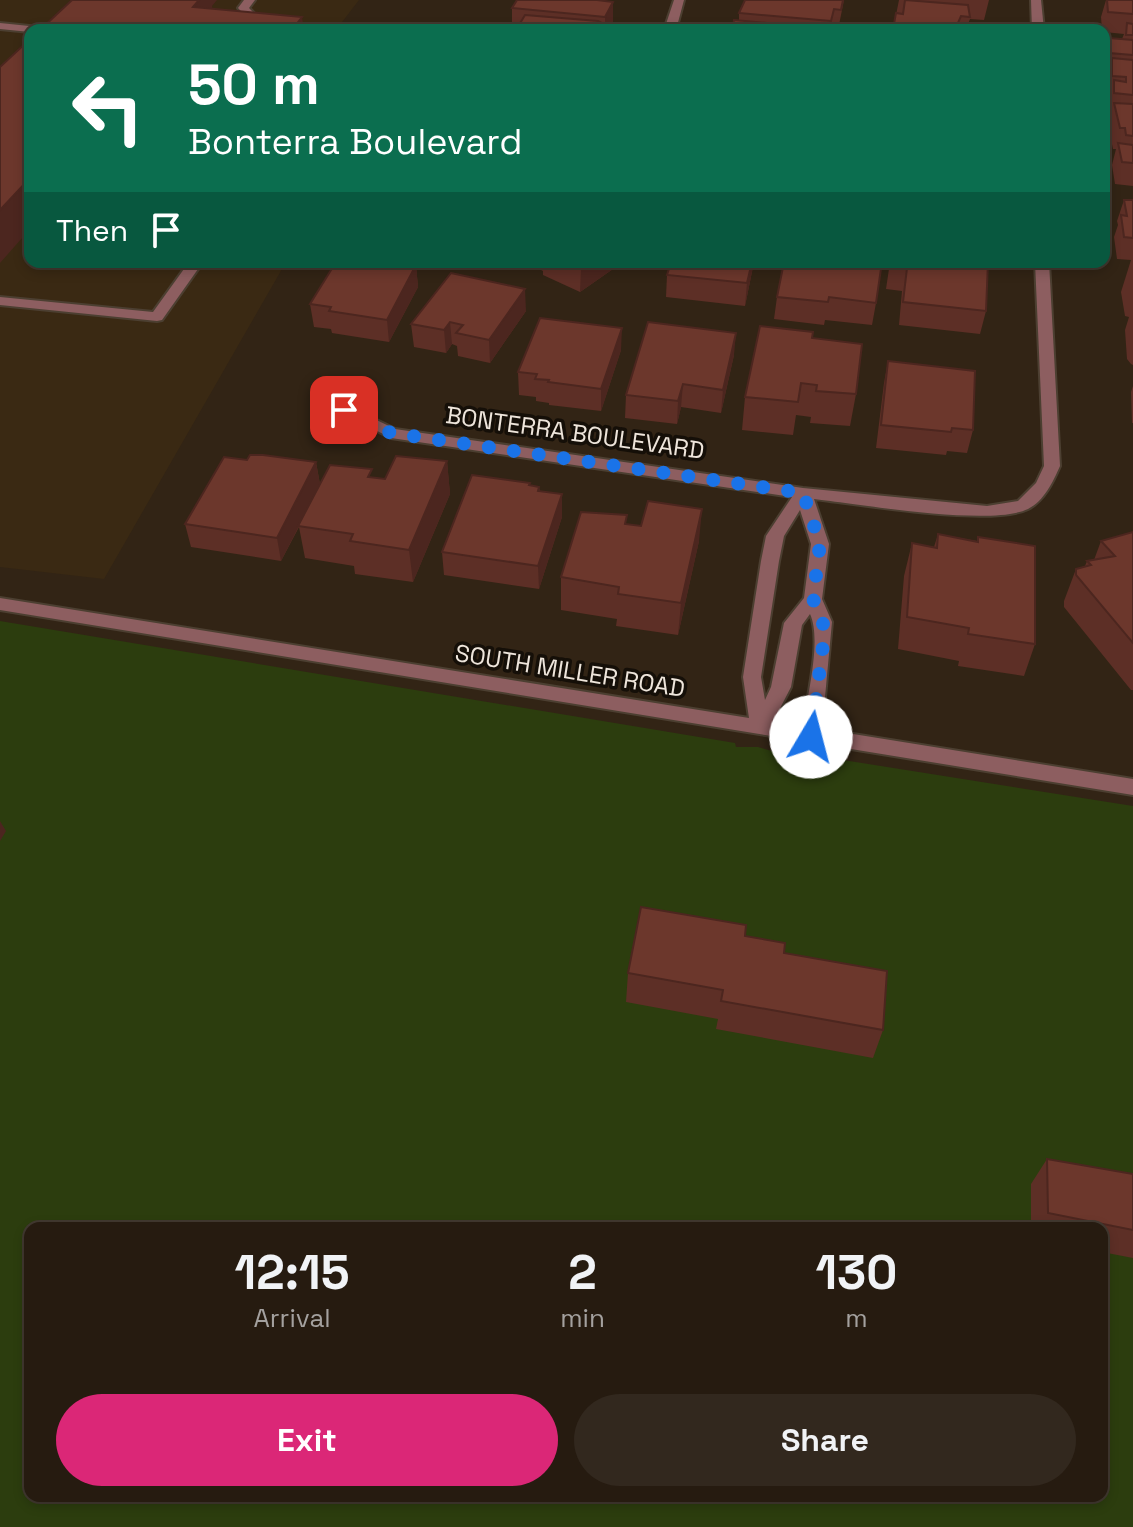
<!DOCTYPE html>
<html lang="en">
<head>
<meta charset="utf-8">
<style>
  :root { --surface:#261b10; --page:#32281e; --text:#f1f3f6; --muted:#a4a19f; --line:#423930; --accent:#db2777 }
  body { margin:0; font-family:"Space Grotesk",sans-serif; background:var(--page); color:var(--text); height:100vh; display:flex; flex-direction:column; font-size:30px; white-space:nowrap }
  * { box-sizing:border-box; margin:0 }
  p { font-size:26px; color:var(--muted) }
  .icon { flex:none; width:44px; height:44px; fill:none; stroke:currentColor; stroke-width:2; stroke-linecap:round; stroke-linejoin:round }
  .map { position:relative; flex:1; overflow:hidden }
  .details { position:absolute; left:24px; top:1222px; width:1084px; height:280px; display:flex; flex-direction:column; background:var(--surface); border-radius:16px; box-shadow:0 4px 12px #0003,0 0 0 2px var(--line) }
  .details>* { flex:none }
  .top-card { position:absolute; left:24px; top:24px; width:1086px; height:244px; border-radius:16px; box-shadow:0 4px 12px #0003,0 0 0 2px var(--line); background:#0b6e4f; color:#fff; overflow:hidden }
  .pin { position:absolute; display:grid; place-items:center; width:68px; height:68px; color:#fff; margin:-34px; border-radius:16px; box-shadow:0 4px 12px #0006 }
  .me { position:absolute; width:88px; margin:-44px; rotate:8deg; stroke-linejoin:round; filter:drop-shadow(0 0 6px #0008) }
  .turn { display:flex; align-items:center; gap:28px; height:168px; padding:0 32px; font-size:36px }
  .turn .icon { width:104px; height:104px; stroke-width:2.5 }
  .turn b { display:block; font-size:56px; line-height:68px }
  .then { display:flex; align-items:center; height:76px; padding:0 32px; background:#0003; gap:16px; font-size:30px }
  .eta { display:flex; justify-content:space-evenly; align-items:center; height:136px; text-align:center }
  .eta b { font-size:48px; font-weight:800; line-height:56px }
  .action { display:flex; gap:16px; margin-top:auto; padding:16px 32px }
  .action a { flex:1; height:92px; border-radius:48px; background:var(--accent); color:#fff; font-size:32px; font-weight:800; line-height:92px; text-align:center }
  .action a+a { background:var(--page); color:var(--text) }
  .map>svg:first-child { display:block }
</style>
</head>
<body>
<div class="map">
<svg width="1133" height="1527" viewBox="0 0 1133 1527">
  <rect width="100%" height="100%" fill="#322415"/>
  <polygon fill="#3a2913" points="0,0 359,0 339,26 363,30 30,30 30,262 286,262 104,579 0,567"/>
  <path fill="#2c3d0e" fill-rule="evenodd" d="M0,621L735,743L736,747H758L779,753L780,750L1133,806V1527H0ZM30,1228H1102V1496H30Z"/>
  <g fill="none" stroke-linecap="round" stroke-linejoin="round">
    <defs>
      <g id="minor">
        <polygon points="244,0 255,0 249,8 264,23 284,30 256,27 238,8"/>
        <polygon points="674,0 684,0 676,30 664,30"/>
        <polygon points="1031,0 1041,0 1044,30 1032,30"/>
        <polygon points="0,23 39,27 45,30 30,32 0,29"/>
        <polygon points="189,262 203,262 162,320 157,321 0,305 0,297 153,312"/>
        <path d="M1035,262H1049L1060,466C1053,482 1044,501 1028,509C990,527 860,504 814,499L829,544L822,599L832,622L822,729L1133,779V795L0,610V598L749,718L743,677L761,561L766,536L792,497L391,438L336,410L344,405L350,407L395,429L803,488L987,506L1018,501L1036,483L1044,466ZM800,510L811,544L804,598L784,623L771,687L765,700L761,677L779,561L784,536ZM810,614C822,640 807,697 803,726L773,722L791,687L802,625Z"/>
      </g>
    </defs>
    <use href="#minor" stroke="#4c3f31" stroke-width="4"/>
    <use href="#minor" fill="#8d5e60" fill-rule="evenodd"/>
  </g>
  <g fill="#5d2f26">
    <polygon points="844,0 838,30 732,30 739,20 739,13"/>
    <polygon points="899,0 989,0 984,20 970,19 968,24 986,30 893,30"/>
    <polygon points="1106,0 1133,0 1133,186 1115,184 1112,165 1116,149 1113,149 1108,124 1111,114 1108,114 1109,97 1106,97 1106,79 1107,74 1104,74 1104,57 1109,38 1122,39 1124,34 1104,32 1104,30 1102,30 1101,17"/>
    <polygon points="613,2 613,22 609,30 516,30 517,29 512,29 512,8"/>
    <polygon points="1124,200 1133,200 1133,365 1131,364 1127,359 1125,330 1129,317 1125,316 1121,292 1131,260 1117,259 1114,237 1118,225 1117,221"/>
    <polygon points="526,262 623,262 580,292 543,275 543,271"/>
    <polygon points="671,262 754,262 745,306 666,297 667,275"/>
    <polygon points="784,262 876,303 872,325 825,320 824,325 774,319 777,297"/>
    <polygon points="890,262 941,262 952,264 953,262 988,262 986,311 980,334 899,325 902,291 886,289"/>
    <polygon points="416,265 418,287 389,342 332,333 331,329 314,327 310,304"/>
    <polygon points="526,311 490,363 458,356 457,346 452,344 446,353 414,347 411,324"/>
    <polygon points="812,338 856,394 850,426 810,423 811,417 796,415 793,435 742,430 745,397"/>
    <polygon points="621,350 601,411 549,405 549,403 536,401 536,397 519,395 518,372"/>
    <polygon points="734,355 721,413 681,407 677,424 625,418 626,395"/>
    <polygon points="888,361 973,430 967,453 947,451 946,455 876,448 884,383"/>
    <polygon points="1133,386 1133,423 1132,423 1131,392"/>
    <polygon points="447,461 450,494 413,582 355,574 354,566 305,558 299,527 281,561 191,547 185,524 316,462 320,484 373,477 385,479"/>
    <polygon points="530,485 539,487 540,491 562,494 562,517 539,589 444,575 442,552"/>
    <polygon points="627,524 699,541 678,635 616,626 617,619 561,610 561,577"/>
    <polygon points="1133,532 1133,690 1131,690 1064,607 1064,601 1076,569 1085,566 1087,561 1094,560 1101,541"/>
    <polygon points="938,534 977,541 978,537 1035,644 1024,676 958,666 959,661 898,649 904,576 912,543 934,547"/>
    <polygon points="745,936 784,953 883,1030 873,1058 716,1029 718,1019 626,1002 628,973"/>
    <polygon points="1047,1159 1133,1174 1133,1258 1102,1252 1102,1228 1031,1228 1031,1184"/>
  </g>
  <g fill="#4c261f">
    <polygon points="191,0 217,0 212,6 215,25 198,30"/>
    <polygon points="613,2 613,22 609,30 605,30 605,17"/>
    <polygon points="302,17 304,30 292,30"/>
    <polygon points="30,178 30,229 0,263 0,210"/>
    <polygon points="591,262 623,262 580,292 581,269"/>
    <polygon points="752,262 754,262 745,306 747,283"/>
    <polygon points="416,265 418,287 389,342 387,320"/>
    <polygon points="525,289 526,311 490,363 489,340"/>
    <polygon points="450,322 452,344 446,353 444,330"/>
    <polygon points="622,328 621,350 601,411 601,389"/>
    <polygon points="736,333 734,355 721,413 723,390"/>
    <polygon points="683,384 681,407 677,424 678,401"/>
    <polygon points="447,461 450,494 413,582 409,550"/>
    <polygon points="316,462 320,485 281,561 277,538"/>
    <polygon points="562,494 562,517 539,589 538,566"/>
    <polygon points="702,509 699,541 678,635 681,603"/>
    <polygon points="0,821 6,831 0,841"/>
  </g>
  <g fill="#6c372c" stroke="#4c261f" stroke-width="2">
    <polygon points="72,0 199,0 193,7 302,17 292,30 40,30"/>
    <polygon points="517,0 597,0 613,2 605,17 512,8"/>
    <polygon points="745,0 843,0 841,10 834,9 831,21 739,13"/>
    <polygon points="905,0 968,5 970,17 961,16 958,23 986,26 986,30 893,29 896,13 903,14"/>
    <polygon points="1107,0 1133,0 1133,14 1108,12"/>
    <polygon points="525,15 598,21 602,23 600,30 516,30"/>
    <polygon points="734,20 825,28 824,30 732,30"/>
    <polygon points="1127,23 1133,24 1133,35 1126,35"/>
    <polygon points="1109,38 1133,40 1133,55 1109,53"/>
    <polygon points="30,39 30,178 0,210 0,67"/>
    <polygon points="1112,58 1133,60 1133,95 1114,93 1114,80 1126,82 1126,77 1112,76"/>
    <polygon points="1114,103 1133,104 1133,136 1126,135 1125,128 1120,128"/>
    <polygon points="1118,143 1133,145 1133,163 1122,162"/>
    <polygon points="1124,200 1133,200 1133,238 1124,237 1121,215 1127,216"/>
    <polygon points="336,262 391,262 416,265 387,320 329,311 331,307 310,304"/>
    <polygon points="564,262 591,262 581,269"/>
    <polygon points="671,262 752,262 747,283 667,275"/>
    <polygon points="784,262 882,262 876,303 829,297 828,302 777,297"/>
    <polygon points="891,262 941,262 954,264 954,262 988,262 986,311 903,302 907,268 890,267"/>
    <polygon points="451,273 525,289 489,340 456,333 463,325 450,322 444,330 411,324"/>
    <polygon points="540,318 622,328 601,389 548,382 549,380 535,379 537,374 518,372"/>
    <polygon points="648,322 736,333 723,390 683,384 678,401 626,395"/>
    <polygon points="760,326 813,332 812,338 862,344 856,394 816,391 817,385 801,383 798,402 745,397"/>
    <polygon points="888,361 975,371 973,430 952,428 951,432 881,425"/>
    <polygon points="250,455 263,455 316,462 277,538 185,524 224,457 247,460"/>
    <polygon points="396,456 447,461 409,550 350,541 353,534 298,526 330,465 372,469 368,477 385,479"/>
    <polygon points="472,475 530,483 529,485 539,487 538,491 562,494 538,566 442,552"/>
    <polygon points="648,501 702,509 681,603 618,594 619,587 561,577 581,512 627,515 625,524 641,526"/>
    <polygon points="1133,532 1133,643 1076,575 1076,569 1091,565 1087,561 1115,556 1101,541"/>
    <polygon points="938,534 978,542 978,537 1035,546 1035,644 968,634 969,628 907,617 912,543 937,548"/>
    <polygon points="641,907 746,925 745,936 785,943 784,953 887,971 883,1030 721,1001 723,990 628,973"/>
    <polygon points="1047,1159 1133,1174 1133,1230 1048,1213"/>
  </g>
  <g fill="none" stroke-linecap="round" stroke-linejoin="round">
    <polyline stroke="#1a73e8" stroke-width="14" stroke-dasharray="0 25.2" points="344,410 391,433 803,493 820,544 813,599 823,622 823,645 811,737"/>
  </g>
  <g text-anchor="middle" stroke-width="7" stroke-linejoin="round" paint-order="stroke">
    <g font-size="24" fill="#eee5db" stroke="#150f08">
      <text transform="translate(575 433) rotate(8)" y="8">BONTERRA BOULEVARD</text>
      <text transform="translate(570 671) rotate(9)" y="8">SOUTH MILLER ROAD</text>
    </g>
  </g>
</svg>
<div class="pin" style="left:344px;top:410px;background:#d93025"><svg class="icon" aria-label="arrive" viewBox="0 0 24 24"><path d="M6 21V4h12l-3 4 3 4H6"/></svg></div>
<svg class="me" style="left:811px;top:737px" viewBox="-20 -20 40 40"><circle r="19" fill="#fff"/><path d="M0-13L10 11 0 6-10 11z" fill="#1a73e8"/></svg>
<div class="top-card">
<div class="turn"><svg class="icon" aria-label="left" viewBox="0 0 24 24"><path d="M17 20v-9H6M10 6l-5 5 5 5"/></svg><div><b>50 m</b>Bonterra Boulevard</div></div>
<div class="then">Then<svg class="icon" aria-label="arrive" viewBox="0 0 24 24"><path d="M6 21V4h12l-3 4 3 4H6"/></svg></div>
</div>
<section class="details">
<div class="eta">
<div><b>12:15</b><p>Arrival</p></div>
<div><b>2</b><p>min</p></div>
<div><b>130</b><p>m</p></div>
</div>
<div class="action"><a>Exit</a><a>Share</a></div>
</section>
</div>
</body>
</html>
